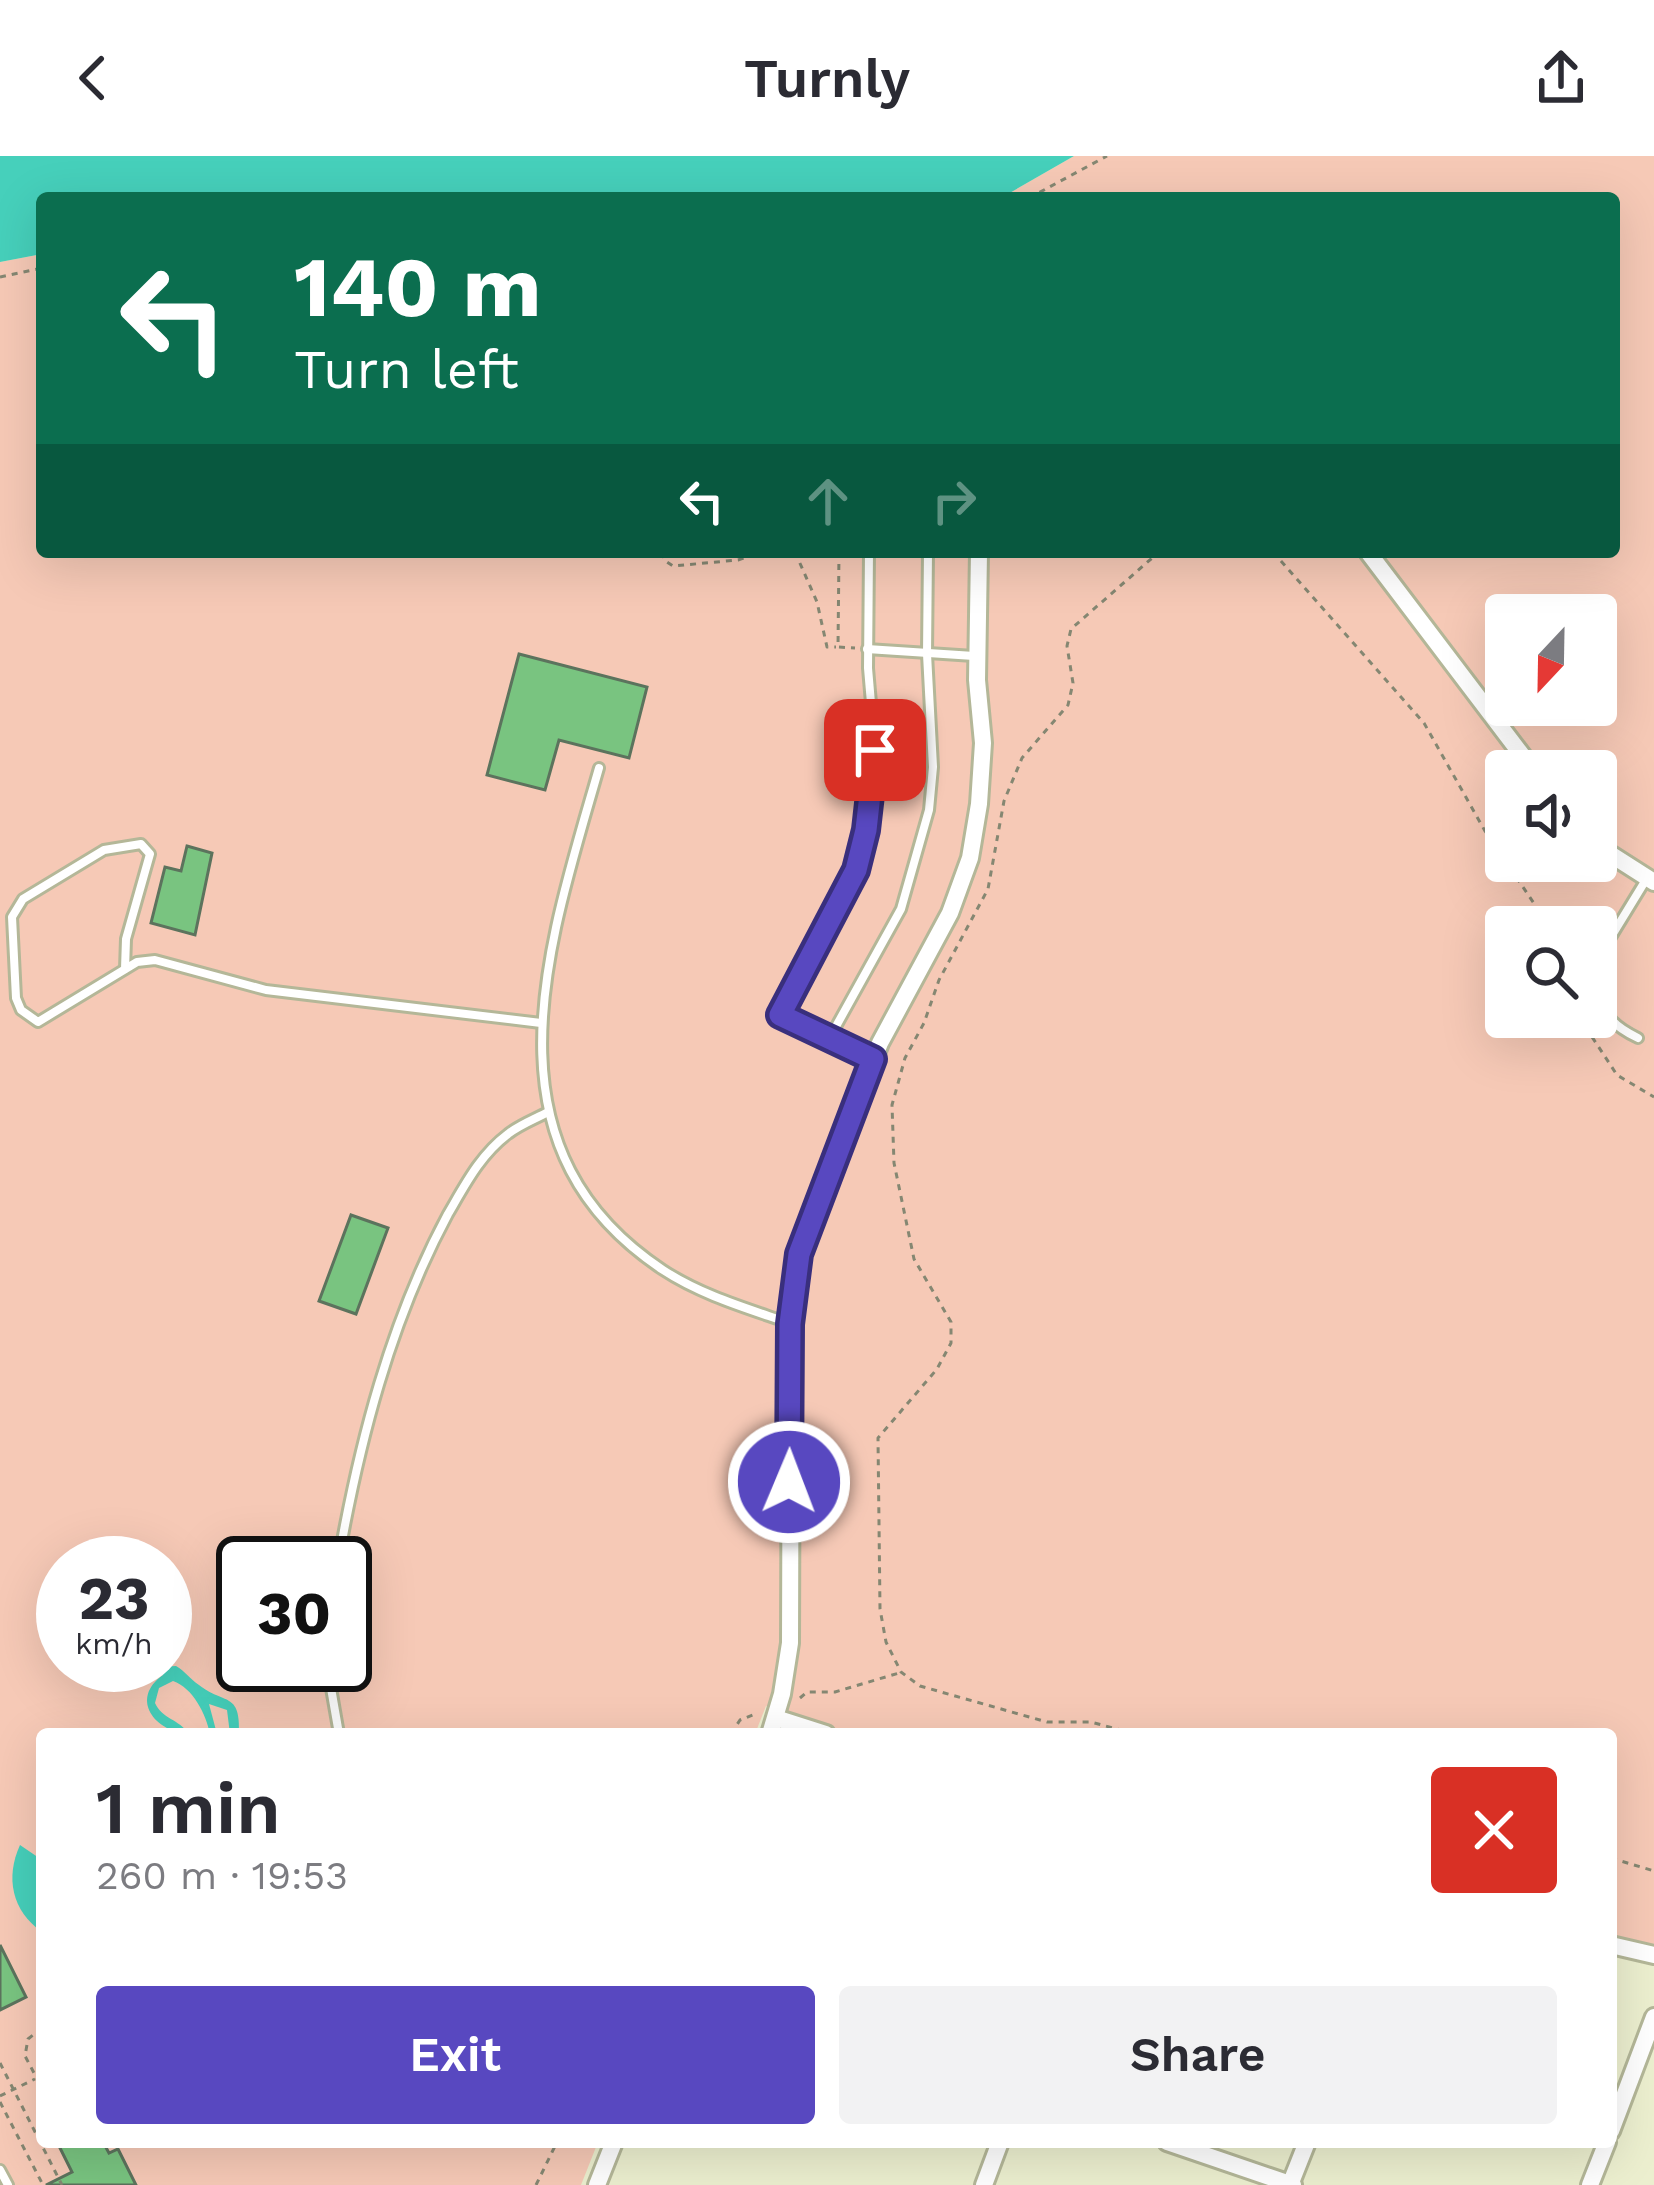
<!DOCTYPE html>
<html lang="en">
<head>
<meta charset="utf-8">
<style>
  :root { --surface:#fff; --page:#f2f2f3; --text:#2b2b33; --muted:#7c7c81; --accent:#5848c0 }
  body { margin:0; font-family:"Work Sans",sans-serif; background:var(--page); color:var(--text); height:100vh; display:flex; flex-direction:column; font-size:45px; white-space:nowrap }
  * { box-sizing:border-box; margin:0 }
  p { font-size:39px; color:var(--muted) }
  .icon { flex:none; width:66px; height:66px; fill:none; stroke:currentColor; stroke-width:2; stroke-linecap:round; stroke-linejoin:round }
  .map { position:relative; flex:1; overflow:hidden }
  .side { position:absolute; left:36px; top:1572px; width:1581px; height:420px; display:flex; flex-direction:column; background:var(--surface); border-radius:12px; box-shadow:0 12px 48px #0002 }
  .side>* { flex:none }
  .hud { position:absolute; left:36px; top:36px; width:1584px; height:366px; border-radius:12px; box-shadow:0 12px 48px #0002; background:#0b6e4f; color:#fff; overflow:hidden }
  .needle { width:78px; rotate:202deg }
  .fabs { position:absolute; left:1485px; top:438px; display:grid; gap:24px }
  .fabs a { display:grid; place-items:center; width:132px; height:132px; border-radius:12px; background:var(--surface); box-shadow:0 12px 48px #0002; font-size:60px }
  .speed { position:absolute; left:36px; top:1380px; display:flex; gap:24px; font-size:60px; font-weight:700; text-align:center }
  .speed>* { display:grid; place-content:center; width:156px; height:156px; border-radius:50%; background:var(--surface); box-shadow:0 12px 48px #0002; line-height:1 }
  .speed small { font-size:30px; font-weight:400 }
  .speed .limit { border:6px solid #111; border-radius:18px; background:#fff; color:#111 }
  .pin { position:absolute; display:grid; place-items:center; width:102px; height:102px; color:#fff; margin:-51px; border-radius:24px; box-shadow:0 6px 18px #0006 }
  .me { position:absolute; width:132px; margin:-66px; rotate:1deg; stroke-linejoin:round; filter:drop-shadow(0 0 9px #0008) }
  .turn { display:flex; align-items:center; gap:42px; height:252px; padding:0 60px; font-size:54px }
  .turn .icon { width:156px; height:156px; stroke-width:2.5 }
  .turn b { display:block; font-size:84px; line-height:102px }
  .lanes { display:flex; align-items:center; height:114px; padding:0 60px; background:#0003; justify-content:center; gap:60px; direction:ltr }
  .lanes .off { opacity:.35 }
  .round { display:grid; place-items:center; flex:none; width:126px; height:126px; border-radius:12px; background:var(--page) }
  .summary { display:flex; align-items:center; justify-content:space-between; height:204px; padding:0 60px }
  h1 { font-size:72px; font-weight:600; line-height:90px }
  .primary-button { display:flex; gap:24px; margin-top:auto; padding:24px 60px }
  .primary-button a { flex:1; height:138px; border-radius:12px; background:var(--accent); color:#fff; font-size:48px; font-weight:600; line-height:138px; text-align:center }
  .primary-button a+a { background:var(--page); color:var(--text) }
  header { display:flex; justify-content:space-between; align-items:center; height:156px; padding:0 60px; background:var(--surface); font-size:54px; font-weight:600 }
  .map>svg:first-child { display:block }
</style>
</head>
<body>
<header><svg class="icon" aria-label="back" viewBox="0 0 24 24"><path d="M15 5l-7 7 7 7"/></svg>Turnly<svg class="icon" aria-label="share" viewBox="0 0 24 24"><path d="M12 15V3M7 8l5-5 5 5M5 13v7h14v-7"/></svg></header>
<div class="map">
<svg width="1654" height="2029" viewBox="0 0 1654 2029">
  <rect width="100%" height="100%" fill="#ecefcf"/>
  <path fill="#f6c9b6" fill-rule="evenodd" d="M1074,0H1654V1790L1611,1780V1578H852L766,1550L755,1578H42V1986H598L581,2029H0V106L42,98V396H1614V42H1001ZM1506,459H1596V549H1506ZM1506,615H1596V705H1506ZM1506,771H1596V861H1506ZM63,1407H165V1509H63ZM243,1407H345V1509H243Z"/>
  <g fill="#46d0bb">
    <polygon points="0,0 1074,0 1001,42 42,42 42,98 0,106"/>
    <path d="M176,1510C185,1515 190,1523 199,1529C224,1549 241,1535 239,1578H230L227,1554L209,1548L217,1578H210C206,1558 193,1532 173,1525L159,1532L155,1547C162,1563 179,1563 189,1578C155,1576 129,1543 163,1519L159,1511Z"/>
    <path d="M20,1689L42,1704V1776C12,1755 5,1722 20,1689Z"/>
  </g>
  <g fill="#79c480" stroke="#5c735d" stroke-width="3">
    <polygon points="519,498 647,531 629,602 559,584 545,634 487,619"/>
    <polygon points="187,690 212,697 195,779 151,767 165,711 181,715"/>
    <polygon points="351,1059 388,1072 356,1158 319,1145"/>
    <polygon points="0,1789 26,1841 0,1854"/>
    <polygon points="57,1986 103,1986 109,1997 118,1993 136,2029 46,2029 72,2016"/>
  </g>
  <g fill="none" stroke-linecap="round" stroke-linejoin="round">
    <defs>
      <g id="lane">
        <polyline points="869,396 868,512 875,594 866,674 856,714 780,859 873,903"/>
        <polyline points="867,493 974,500"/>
        <path d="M599,612C549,787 476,990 663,1114C701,1139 746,1152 789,1167"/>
        <polyline points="125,813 126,783 150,698 141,688 104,694 23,743 12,761 16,842 21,854 38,866 137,806 155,804 266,834 541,867"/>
        <polyline points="1596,814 1603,794 1647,722"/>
        <path d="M1596,835C1604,860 1615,871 1638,882"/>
        <polyline points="829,883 901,753 929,654 933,611 927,498 928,396"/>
        <path d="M338,1407C359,1287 390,1166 448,1058C465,1029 480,999 508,978C519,969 535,963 548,956"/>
        <polyline points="327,1509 339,1578"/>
        <polyline points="0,2014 8,2029"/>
      </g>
      <g id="street">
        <polyline points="1368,396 1534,615"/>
        <polyline points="1596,689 1654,726"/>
        <polyline points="776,1562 826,1578"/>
        <polyline points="770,1578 782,1538 790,1487 791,1168 799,1098 880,887 950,757 970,702 979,648 983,587 977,524 979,396"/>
        <polyline points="1611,1789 1654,1799"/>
        <polyline points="1611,1975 1654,1861"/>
        <polyline points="1167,1986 1293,2029"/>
        <polyline points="597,2029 614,1986"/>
        <polyline points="984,2029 1000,1986"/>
        <polyline points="1290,2029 1307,1986"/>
        <polyline points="1590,2029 1607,1986"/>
      </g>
    </defs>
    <use href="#lane" stroke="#b4b798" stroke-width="14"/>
    <use href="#street" stroke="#b4b798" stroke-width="22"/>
    <g stroke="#858772" stroke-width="3" stroke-dasharray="6 6" stroke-linecap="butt">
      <polyline points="1029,42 1107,0"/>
      <polyline points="0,121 42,112"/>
      <polyline points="663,396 664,404 673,410 738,404 761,396"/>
      <polyline points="795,396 817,446 827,491 836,491"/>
      <polyline points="839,396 838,491 855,492"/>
      <polyline points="1273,396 1424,567 1485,675 1550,771"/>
      <polyline points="1579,861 1617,919 1654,941"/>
      <polyline points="800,1542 807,1536 835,1536 899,1517"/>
      <polyline points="731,1578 740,1564 755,1558"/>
      <polyline points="1135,1578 1091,1566 1047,1566 920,1530 901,1516 886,1486 880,1453 878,1282 937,1213 951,1187 951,1166 914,1103 894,1007 892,949 905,902 924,867 939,824 988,733 1004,645 1022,602 1068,549 1073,527 1067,490 1071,473 1159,396"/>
      <polyline points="1611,1702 1654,1715"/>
      <polyline points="42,1872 28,1883 25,1900 42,1932"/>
      <polyline points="0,1907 62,2029"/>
      <polyline points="0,1940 35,1923"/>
      <polyline points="0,1946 43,2029"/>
      <polyline points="536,2029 557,1986"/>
    </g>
    <use href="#lane" stroke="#fff" stroke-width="8"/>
    <use href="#street" stroke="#fff" stroke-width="16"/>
  </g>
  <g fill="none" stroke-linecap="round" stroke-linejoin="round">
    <defs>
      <polyline id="route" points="789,1326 790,1168 799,1098 873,903 780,859 856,714 866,674 875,594"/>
    </defs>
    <use href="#route" stroke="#392f7d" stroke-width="30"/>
    <use href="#route" stroke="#5848c0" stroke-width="21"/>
  </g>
</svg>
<div class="fabs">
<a><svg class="needle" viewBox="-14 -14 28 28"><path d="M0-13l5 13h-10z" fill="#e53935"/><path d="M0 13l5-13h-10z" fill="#7c7c81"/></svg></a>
<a><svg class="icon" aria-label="sound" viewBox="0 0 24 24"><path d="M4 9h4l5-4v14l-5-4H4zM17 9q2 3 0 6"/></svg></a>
<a><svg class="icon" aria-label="search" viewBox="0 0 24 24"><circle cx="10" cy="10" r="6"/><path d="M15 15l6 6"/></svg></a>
</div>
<div class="speed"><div>23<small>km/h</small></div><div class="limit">30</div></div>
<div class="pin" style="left:875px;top:594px;background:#d93025"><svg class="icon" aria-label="arrive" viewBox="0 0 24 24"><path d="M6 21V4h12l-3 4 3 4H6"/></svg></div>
<svg class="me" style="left:789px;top:1326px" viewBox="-20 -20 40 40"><circle r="17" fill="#5848c0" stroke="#fff" stroke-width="3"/><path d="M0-11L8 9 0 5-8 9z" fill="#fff"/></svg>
<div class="hud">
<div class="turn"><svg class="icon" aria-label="left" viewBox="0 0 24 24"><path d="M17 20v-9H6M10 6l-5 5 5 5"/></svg><div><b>140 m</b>Turn left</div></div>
<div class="lanes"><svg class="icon" aria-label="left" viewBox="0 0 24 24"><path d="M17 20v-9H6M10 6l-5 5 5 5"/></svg><svg class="icon off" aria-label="ahead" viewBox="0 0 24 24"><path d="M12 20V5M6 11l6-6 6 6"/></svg><svg class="icon off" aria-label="right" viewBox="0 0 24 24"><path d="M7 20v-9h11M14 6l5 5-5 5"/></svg></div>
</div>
<section class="side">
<div class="summary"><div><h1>1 min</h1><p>260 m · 19:53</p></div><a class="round" style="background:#d93025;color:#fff"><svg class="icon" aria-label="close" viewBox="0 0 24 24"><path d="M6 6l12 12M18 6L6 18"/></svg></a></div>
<div class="primary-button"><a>Exit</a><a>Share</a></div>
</section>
</div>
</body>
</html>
